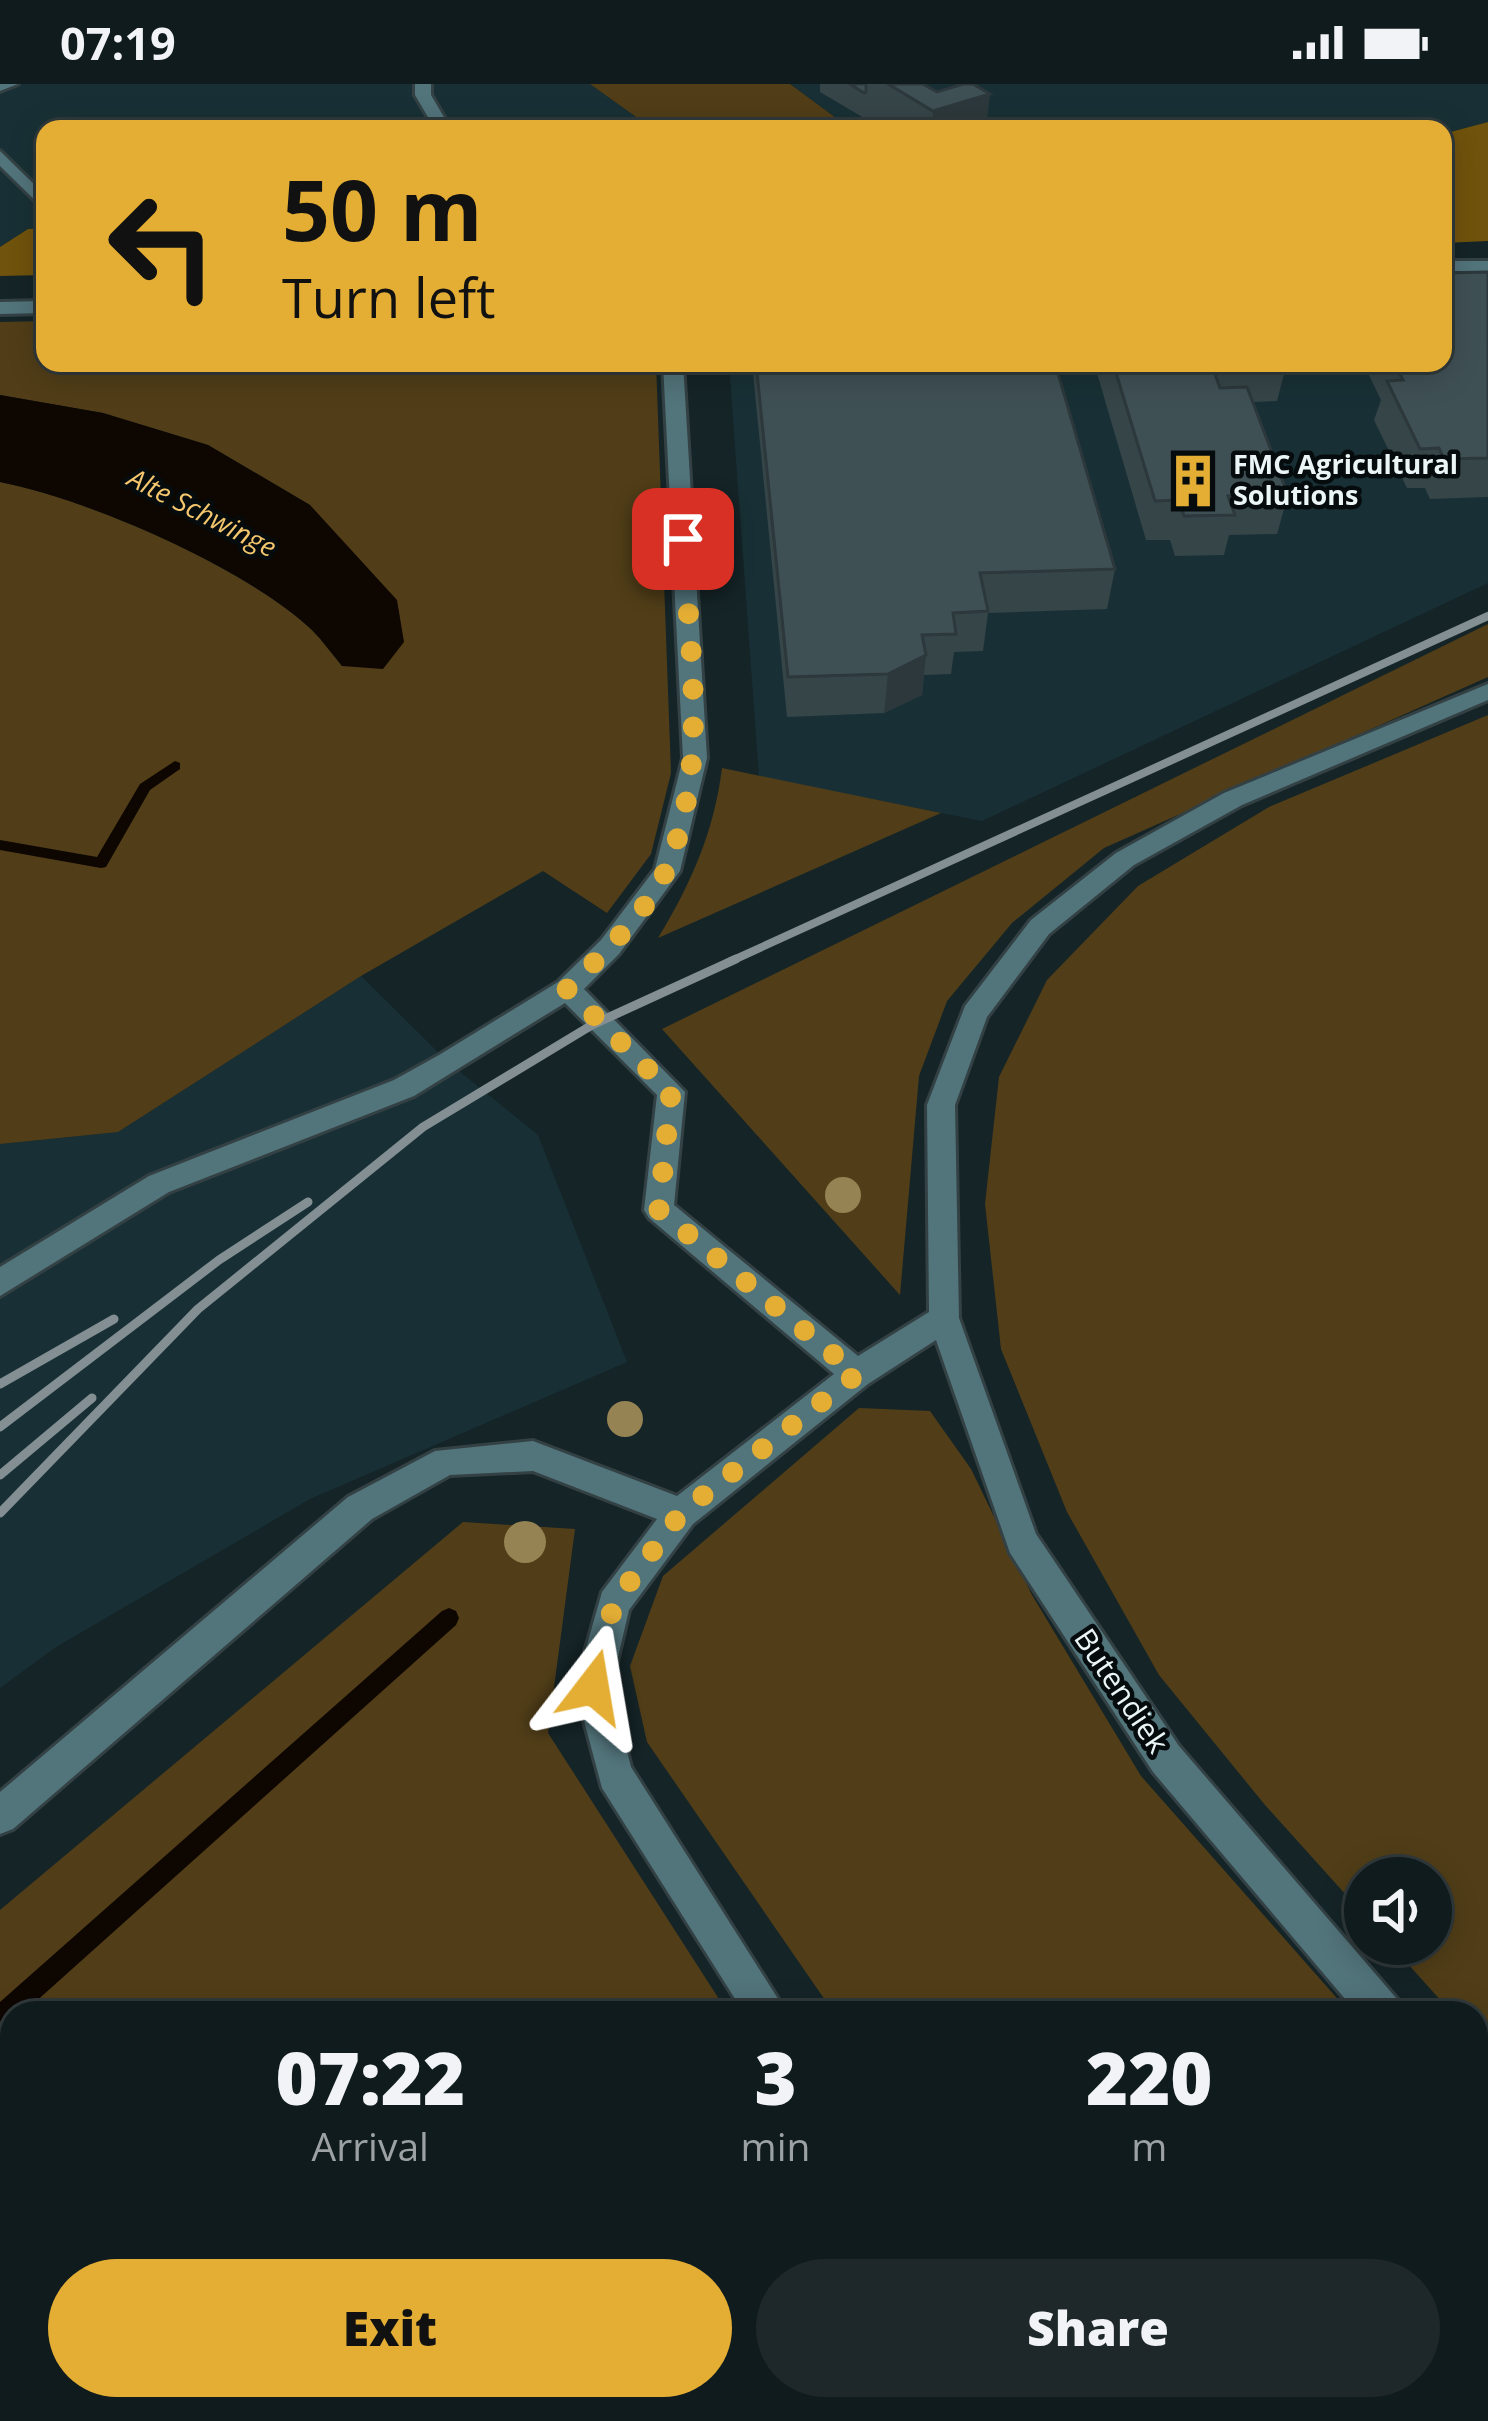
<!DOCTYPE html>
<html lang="en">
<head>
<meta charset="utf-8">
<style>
  :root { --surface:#101b1d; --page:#1e282a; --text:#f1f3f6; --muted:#9ca1a4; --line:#30393b; --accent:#e4ae35 }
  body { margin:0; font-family:"Open Sans",sans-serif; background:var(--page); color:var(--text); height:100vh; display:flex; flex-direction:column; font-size:45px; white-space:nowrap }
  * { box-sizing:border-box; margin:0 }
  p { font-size:39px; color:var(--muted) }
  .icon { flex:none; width:66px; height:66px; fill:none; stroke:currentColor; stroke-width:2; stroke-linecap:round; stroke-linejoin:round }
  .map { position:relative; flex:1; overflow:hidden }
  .details { position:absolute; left:0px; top:1917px; width:1488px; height:420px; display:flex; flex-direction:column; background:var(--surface); border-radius:36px 36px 0 0; box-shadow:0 6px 30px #0003,0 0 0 3px var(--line) }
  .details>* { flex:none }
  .banner { position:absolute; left:36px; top:36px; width:1416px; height:252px; border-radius:24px; box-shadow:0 6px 30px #0003,0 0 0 3px var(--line); background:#e4ae35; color:#111; overflow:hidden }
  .buttons { position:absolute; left:1344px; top:1773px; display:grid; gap:24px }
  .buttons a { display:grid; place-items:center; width:108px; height:108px; border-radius:50%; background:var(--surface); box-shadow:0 6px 30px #0003,0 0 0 3px var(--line); font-size:60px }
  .pin { position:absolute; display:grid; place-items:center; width:102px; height:102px; color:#fff; margin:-51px; border-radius:24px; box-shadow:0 6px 18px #0006 }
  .me { position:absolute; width:132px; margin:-66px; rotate:14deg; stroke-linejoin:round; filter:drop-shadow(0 0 9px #0008) }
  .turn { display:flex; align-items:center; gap:42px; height:252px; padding:0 48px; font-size:54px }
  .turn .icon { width:156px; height:156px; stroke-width:2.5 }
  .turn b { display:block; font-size:84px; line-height:102px }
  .eta { display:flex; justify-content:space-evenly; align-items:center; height:204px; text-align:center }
  .eta b { font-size:72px; font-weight:800; line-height:84px }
  .action { display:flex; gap:24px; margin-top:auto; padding:24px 48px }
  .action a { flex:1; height:138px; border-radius:72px; background:var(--accent); color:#111; font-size:48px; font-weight:800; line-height:138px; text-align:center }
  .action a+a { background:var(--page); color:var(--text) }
  .status { display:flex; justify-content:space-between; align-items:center; height:84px; padding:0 60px; background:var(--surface); direction:ltr }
  .status svg { height:33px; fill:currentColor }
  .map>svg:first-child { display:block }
</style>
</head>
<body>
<div class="status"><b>07:19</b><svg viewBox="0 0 49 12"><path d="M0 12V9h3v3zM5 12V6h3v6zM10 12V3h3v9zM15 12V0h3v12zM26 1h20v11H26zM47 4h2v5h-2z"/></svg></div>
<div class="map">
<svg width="1488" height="2337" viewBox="0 0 1488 2337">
  <rect width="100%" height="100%" fill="#152427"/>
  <g fill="#183035">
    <polygon points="0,0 590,0 653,45 45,45 45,144 28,145 0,163"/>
    <polygon points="790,0 1488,0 1488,38 1443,50 1443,45 851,45"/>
    <polygon points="1488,216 1488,499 982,737 759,693 729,279 1443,279"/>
    <polygon points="361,892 449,979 538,1051 627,1278 310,1415 56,1563 0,1604 0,1060 118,1048"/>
  </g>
  <g fill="#513e18">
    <polygon points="590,0 790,0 851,45 772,45 746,34 653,45"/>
    <path d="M45,237V279H656L671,689L651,770L607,829L543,787L361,892L118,1048L0,1060V398C88,415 246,484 312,546C323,557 332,570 342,582L310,421L208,361L103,329L0,311V238Z"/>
    <polygon points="1488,540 1488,593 1104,764 1012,839 947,917 919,992 900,1211 662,945"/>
    <polygon points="1488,631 1488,1969 1476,1956 1476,1929 1452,1929 1390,1860 1431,1860 1431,1794 1365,1794 1365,1832 1265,1721 1159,1591 1067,1428 1001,1265 985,1120 999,993 1047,896 1138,802 1269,723"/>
    <path d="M722,684L941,729L658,854C691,800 714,748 722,684Z"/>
    <polygon points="859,1324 930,1327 971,1385 1032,1511 1141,1692 1350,1929 834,1929 647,1658 630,1582 663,1492"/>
    <polygon points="463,1438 575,1445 548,1649 728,1929 12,1929 12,2325 1001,2325 1011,2337 0,2337 0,1826"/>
  </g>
  <g fill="#70530c">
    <polygon points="1488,38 1488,157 1443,159 1443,50"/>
    <polygon points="45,144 45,191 0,192 0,163 28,145"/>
  </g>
  <path fill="#0e0600" d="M0,311L103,329L208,361L310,421L397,516L404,558L383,585L342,582C332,570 323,557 312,546C247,484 88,415 0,398Z"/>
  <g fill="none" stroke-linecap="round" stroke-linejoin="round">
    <g fill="#0e0600" fill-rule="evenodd">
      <polygon points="175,677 180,679 180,685 150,706 106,783 101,784 0,766 0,756 97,773 140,700"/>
      <polygon points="449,1524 456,1527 459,1534 456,1541 23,1929 12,1929 12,1939 0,1946 0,1918 442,1527"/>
    </g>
    <defs>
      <g id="minor">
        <polygon points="0,0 18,0 0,7"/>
        <polygon points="415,0 431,0 431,11 451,45 435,45 415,11"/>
        <polygon points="0,67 45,111 45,126 0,82"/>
        <rect x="1443" y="177" width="45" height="10"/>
        <polygon points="45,217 45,229 0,230 0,218"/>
        <polygon points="663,279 683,279 707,674 680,787 619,870 584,905 685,1008 674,1121 858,1272 929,1228 927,1021 965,922 1031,836 1116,769 1224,709 1488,600 1488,616 1242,721 1134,781 1049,850 987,933 955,1021 959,1234 1036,1450 1179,1662 1397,1915 1403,1929 1357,1929 1153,1688 1010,1469 936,1256 868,1300 693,1440 629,1526 611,1603 631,1683 787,1929 744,1929 602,1704 575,1603 602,1508 657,1435 533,1387 450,1391 372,1435 13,1745 0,1750 0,1708 348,1413 435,1367 533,1357 677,1412 834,1290 649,1134 644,1126 657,1011 565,919 414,1012 169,1108 0,1212 0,1183 149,1092 394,996 439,971 558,898 601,856 655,785 683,674"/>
        <polygon points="1476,2018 1488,2023 1488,2072 1476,2067"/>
      </g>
    </defs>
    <use href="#minor" stroke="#334144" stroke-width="6"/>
    <polyline stroke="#616e71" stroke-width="9" stroke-dasharray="8 8" stroke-linecap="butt" points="1122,2325 1126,2337"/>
    <use href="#minor" fill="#52747b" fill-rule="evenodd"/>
    <polyline stroke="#838f92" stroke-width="8" points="729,878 1488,532"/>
    <g stroke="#838f92" stroke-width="9">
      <polyline points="0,1300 114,1235"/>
      <polyline points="0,1343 219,1176 308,1118"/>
      <polyline points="0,1391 92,1314"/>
      <polyline points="0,1429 198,1225 423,1043 592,941 736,875"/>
    </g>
  </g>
  <g fill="#968354">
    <circle cx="843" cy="1111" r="18"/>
    <circle cx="625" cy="1335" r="18"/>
    <circle cx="525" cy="1458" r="21"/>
  </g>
  <g fill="#364548">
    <polygon points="820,0 923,0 986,45 864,45 864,34 820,8"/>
    <polygon points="1488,188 1488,413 1430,415 1425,404 1407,404 1374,336 1381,316 1363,279 1443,279"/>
    <polygon points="752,279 1055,279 1115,485 1107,525 988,529 983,567 954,568 951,590 924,591 922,611 884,629 787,633"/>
    <polygon points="1094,279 1287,279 1277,317 1253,318 1288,411 1277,450 1229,451 1224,471 1175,472 1170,456 1146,456"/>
  </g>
  <g fill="#2c383b">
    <polygon points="990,10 986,45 932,45 933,27"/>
    <polygon points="926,571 922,611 884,629 888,590"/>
  </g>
  <g fill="#3f5054" stroke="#2c383b" stroke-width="3">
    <polygon points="850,0 866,0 866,8 864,9"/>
    <polygon points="888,0 923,0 937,8 963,0 973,0 990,10 933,27"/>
    <polygon points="1488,188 1488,374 1444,375 1439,364 1420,365 1387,297 1403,296 1394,279 1443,279 1443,189"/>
    <polygon points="756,279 1055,279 1115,485 980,489 988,527 953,529 956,550 922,551 926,571 888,590 788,593"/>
    <polygon points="1113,279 1214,279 1211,279 1220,304 1247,303 1288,411 1228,412 1235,431 1184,432 1179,416 1155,417"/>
    <polygon points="1226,279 1249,279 1251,287 1229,287"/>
  </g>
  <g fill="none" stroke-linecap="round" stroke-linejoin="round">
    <path stroke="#e4ae35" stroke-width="21" stroke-dasharray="0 37.8" d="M593,1603L614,1519L681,1429L857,1290L659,1126L671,1008L567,905C599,874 650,826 667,784C710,680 689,564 683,455"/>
  </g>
  <defs>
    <symbol id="building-bare" viewBox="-9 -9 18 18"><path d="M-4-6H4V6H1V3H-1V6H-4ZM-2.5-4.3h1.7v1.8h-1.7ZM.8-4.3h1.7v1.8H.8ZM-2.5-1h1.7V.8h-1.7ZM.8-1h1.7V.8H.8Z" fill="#e4ae35" stroke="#060c0d" stroke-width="2.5" paint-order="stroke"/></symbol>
  </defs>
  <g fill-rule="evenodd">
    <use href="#building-bare" x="1155" y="359" width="76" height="76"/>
  </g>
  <g text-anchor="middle" stroke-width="9" stroke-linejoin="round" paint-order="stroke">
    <g font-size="27" font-weight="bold" fill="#ebf5f7" stroke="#060c0d" text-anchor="start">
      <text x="1233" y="390">FMC Agricultural<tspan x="1233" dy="31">Solutions</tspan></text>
    </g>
    <g font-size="27" font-style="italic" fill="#f4c66d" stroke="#060c0d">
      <text transform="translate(202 429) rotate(27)" y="9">Alte Schwinge</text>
    </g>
    <g font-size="30" fill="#ebf5f7" stroke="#060c0d">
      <text transform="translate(1121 1607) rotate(56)" y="10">Butendiek</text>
    </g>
  </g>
</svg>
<div class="buttons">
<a><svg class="icon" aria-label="sound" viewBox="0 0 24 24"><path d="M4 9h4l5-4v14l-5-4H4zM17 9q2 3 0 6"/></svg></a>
</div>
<div class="pin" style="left:683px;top:455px;background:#d93025"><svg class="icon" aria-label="arrive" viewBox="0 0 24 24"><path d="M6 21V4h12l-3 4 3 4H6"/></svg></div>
<svg class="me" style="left:593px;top:1603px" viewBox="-20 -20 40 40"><path d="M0-17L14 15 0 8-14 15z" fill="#e4ae35" stroke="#fff" stroke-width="4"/></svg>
<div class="banner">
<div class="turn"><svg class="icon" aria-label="left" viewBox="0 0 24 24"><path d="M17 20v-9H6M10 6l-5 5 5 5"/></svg><div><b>50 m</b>Turn left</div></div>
</div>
<section class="details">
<div class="eta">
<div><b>07:22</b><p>Arrival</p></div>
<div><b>3</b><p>min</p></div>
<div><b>220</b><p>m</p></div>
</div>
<div class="action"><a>Exit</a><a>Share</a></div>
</section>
</div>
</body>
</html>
